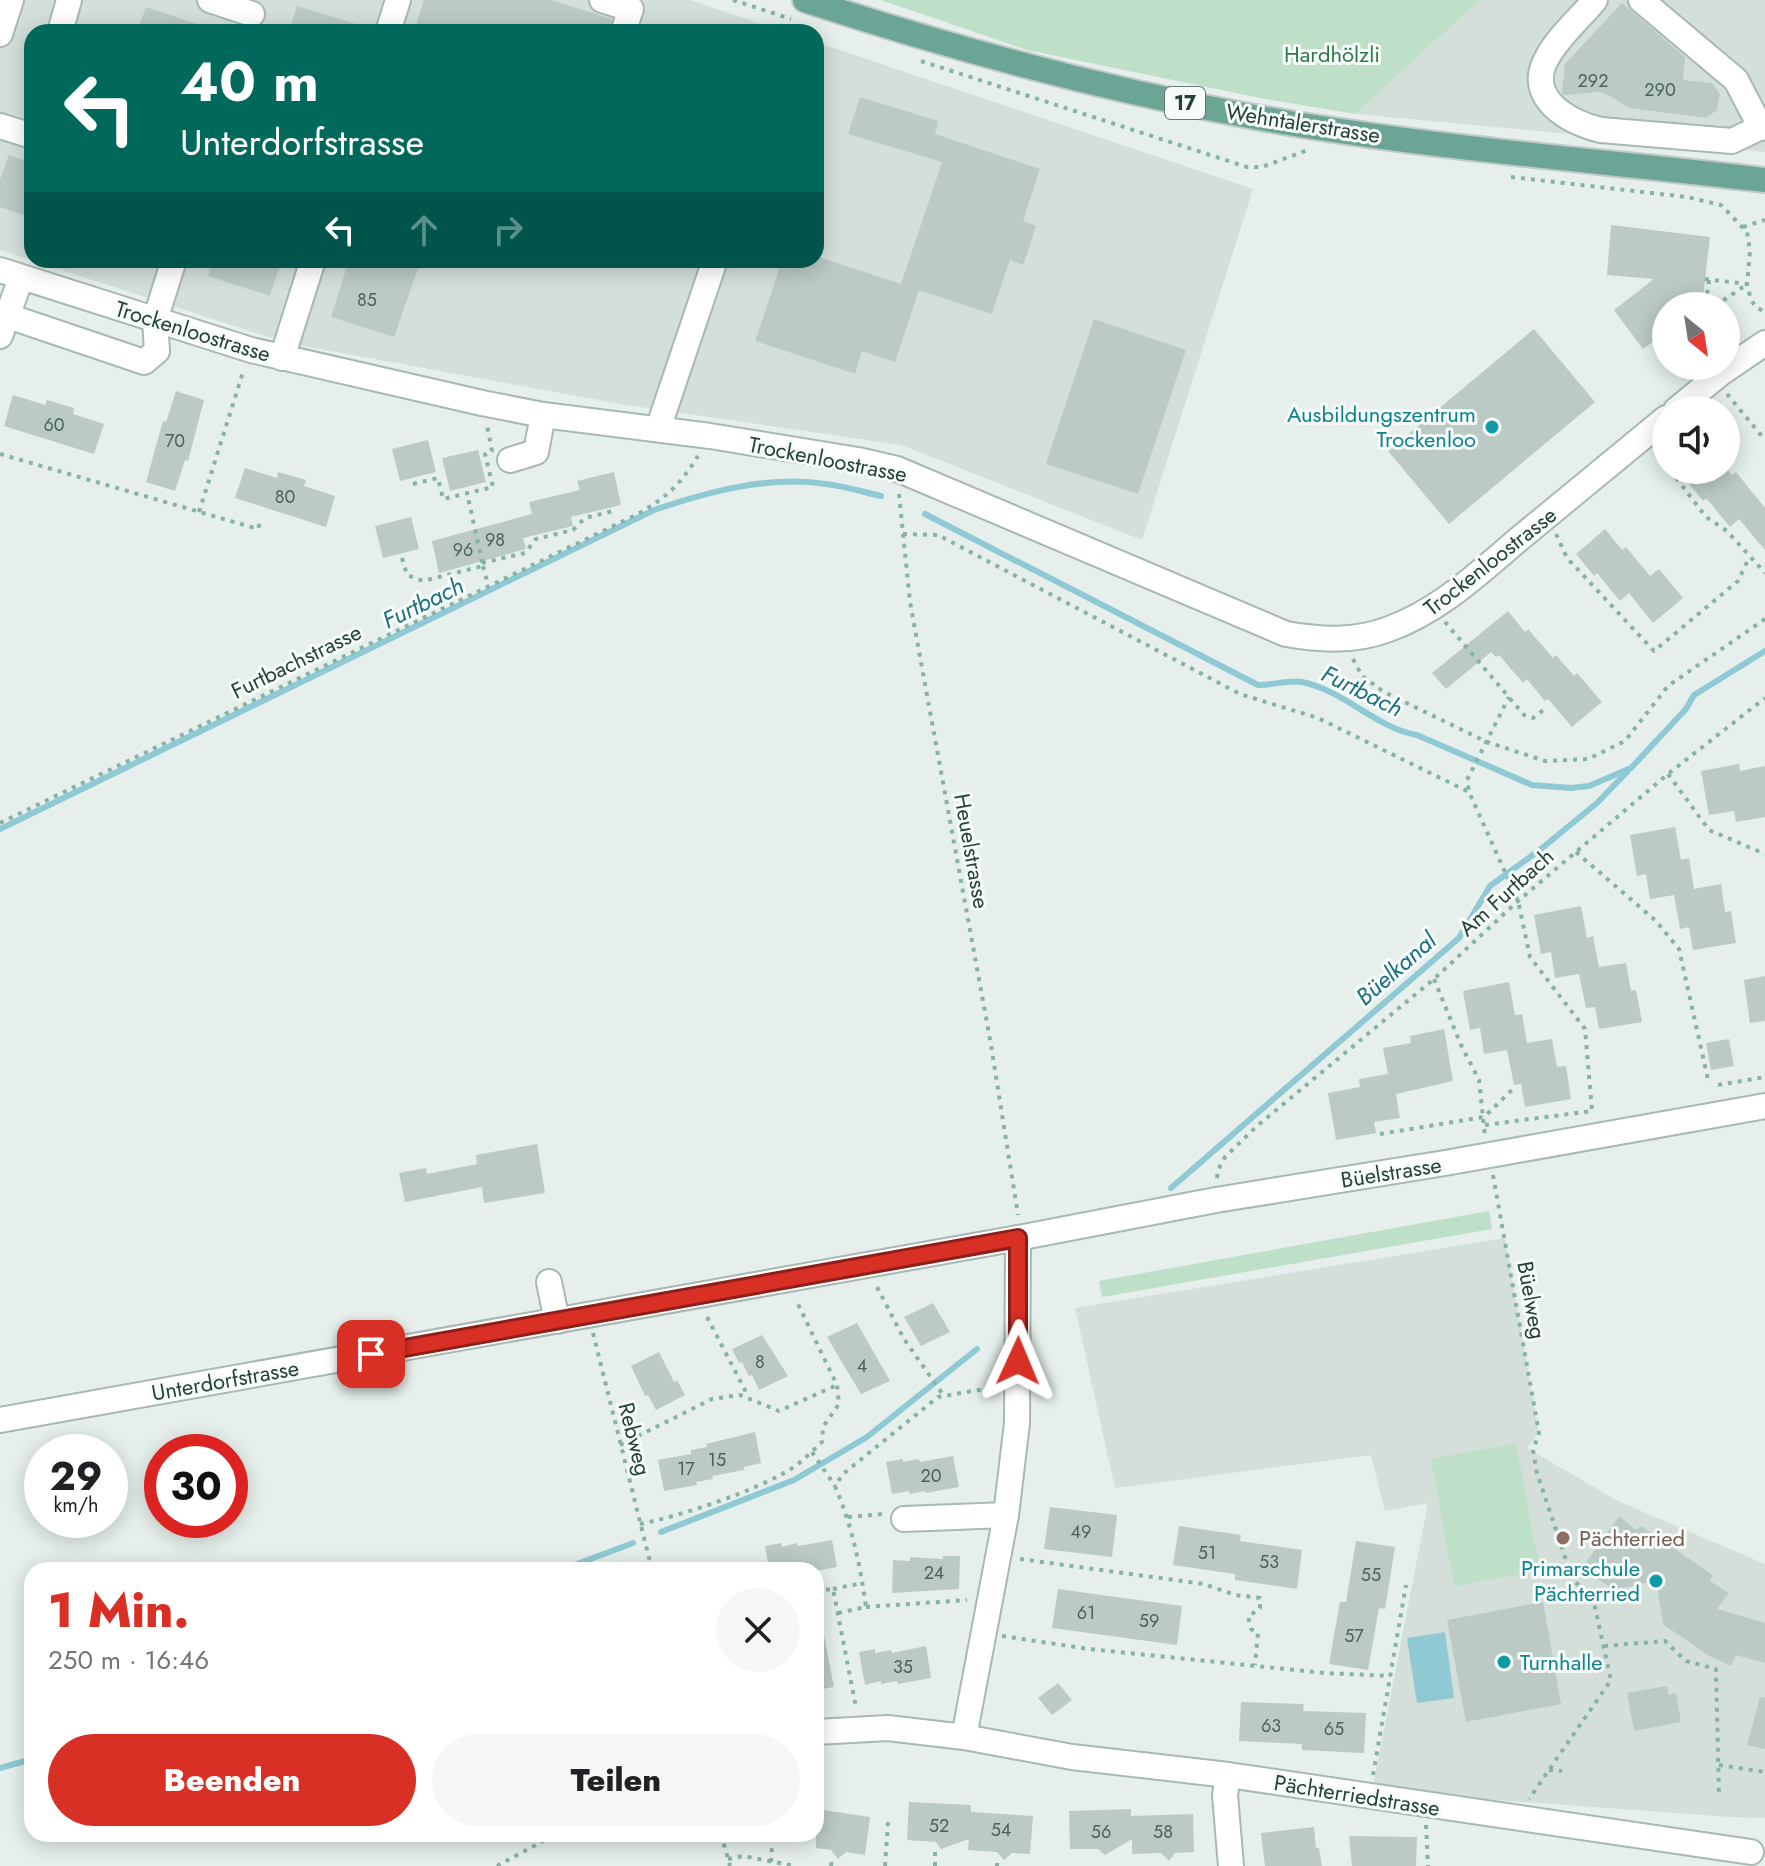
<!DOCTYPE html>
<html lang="de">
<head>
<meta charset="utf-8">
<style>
  :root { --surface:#fff; --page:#f6f6f6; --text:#202124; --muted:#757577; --accent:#d93025 }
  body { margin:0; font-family:Jost,sans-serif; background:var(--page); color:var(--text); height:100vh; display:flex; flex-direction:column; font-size:30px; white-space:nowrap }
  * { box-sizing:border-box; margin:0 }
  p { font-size:26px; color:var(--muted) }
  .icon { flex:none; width:44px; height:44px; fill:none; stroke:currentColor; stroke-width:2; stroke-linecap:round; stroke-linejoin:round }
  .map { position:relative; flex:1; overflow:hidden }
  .panel { position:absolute; left:24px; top:1562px; width:800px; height:280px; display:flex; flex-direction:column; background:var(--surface); border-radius:24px; box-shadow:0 4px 20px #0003 }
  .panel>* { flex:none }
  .top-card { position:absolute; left:24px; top:24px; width:800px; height:244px; border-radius:24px; box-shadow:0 4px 20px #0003; background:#00695c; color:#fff; overflow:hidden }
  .needle { width:52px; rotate:150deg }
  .buttons { position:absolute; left:1652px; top:292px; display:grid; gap:16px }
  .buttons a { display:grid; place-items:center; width:88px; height:88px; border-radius:50%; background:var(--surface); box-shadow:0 4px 20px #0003; font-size:40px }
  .speed { position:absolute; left:24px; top:1434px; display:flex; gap:16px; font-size:40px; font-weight:700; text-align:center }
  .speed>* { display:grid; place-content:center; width:104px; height:104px; border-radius:50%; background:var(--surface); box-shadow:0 4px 20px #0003; line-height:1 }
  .speed small { font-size:20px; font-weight:400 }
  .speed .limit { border:12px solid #d22; background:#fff; color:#111 }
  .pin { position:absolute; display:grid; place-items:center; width:68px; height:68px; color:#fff; margin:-34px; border-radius:16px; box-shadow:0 4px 12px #0006 }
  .me { position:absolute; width:88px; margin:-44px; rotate:1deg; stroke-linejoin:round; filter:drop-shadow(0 0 6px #0008) }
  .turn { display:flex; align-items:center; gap:28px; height:168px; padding:0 24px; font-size:36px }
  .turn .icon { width:104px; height:104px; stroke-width:2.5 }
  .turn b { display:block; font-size:56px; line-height:68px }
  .lanes { display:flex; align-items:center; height:76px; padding:0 24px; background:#0003; justify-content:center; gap:40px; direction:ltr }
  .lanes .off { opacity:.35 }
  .round { display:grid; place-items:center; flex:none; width:84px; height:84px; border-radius:42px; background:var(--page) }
  .headline { display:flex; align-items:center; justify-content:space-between; height:136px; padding:0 24px }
  h1 { font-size:48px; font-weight:800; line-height:60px; color:var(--accent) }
  .primary-button { display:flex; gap:16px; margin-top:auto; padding:16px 24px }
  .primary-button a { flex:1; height:92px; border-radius:48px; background:var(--accent); color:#fff; font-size:32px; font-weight:800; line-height:92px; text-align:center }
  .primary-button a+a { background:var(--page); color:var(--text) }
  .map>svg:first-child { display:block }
</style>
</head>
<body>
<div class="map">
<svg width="1765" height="1866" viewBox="0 0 1765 1866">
  <rect width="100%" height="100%" fill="#e6efeb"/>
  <g fill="#d4dfda">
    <polygon points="0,0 690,0 786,32 32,32 32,260 816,260 816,42 1253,189 1142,540 901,445 626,405 287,343 0,250"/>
    <polygon points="1480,0 1765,0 1765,152 1355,114"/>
    <polygon points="1505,1238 1539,1433 1527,1448 1618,1501 1765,1564 1765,1818 1731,1817 1372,1791 1428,1503 1385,1511 1371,1455 1115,1488 1075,1308"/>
  </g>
  <g fill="#bfe0c8">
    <polygon points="881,0 1480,0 1355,114 1260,98 1027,50"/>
    <polygon points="1489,1211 1492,1229 1102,1297 1099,1281"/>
    <polygon points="1516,1443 1540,1571 1454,1586 1431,1459"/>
  </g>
  <polygon fill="#8ec9d4" points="1445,1632 1454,1698 1417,1703 1407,1638"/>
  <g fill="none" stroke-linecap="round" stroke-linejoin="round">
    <g stroke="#8ec9d4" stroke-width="6">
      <path d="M925,514L1258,685C1273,686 1287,679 1302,682C1345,691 1376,728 1417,735L1532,785L1571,788L1589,786L1631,768L1686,709L1694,695L1765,651"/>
      <path d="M0,829L654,510C707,492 769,475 826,484C844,486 863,492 881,496"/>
      <polyline points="1171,1188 1459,938 1490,886 1541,849 1597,803 1627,772"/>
      <polyline points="661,1532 794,1480 867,1437 977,1349"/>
      <polyline points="561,1570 633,1543"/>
      <polyline points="0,1768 32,1759"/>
    </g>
  </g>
  <g fill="#bbcac4">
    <polygon points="424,0 550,0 612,19 608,32 414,32"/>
    <polygon points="1622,3 1685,57 1683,80 1712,83 1720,94 1717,110 1706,118 1629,108 1610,96 1599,92 1564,95 1562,93 1565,64"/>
    <polygon points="297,6 369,28 369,32 289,32"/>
    <polygon points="146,7 212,29 211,32 137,32"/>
    <polygon points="860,97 938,121 935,134 1040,169 1023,221 1036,226 1023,265 1010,260 992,314 919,290 895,362 862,351 855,374 755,341 782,260 816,260 816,256 901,284 942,162 848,134"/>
    <polygon points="9,155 32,163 32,218 0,207 0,180"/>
    <polygon points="1611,225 1710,237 1702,306 1666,306 1666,332 1643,349 1614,310 1654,279 1607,275"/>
    <polygon points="213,260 282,260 270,296 208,276"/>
    <polygon points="349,260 421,260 394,337 331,317"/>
    <polygon points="1094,319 1186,350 1138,494 1046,464"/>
    <polygon points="1534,329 1595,402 1449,524 1388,451"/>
    <polygon points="176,391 204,400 188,461 185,460 175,491 146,482 163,421 166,422"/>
    <polygon points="13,395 45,405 47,400 74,408 73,414 104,424 94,454 4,426"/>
    <polygon points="428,440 436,472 400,481 392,449"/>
    <polygon points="478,450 486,482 450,491 442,458"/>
    <polygon points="245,468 277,478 278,472 306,480 304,486 335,496 326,527 235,498"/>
    <polygon points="1696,470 1728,470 1732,475 1736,472 1765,508 1765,550 1739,519 1730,527 1706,498 1703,501 1685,479"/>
    <polygon points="614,472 621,505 571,517 573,526 523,538 526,549 439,573 432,541 532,514 529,502 580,490 577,481"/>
    <polygon points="411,517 419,549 383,558 375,526"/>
    <polygon points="1605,529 1622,550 1626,547 1650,576 1659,569 1683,598 1653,623 1629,593 1620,601 1597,573 1594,576 1576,554"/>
    <polygon points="1508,611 1525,632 1528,629 1553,658 1556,655 1574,676 1577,673 1602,702 1572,727 1548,699 1545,701 1527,679 1523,683 1499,655 1496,657 1491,652 1446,689 1432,673"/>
    <polygon points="1739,764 1740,771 1765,766 1765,817 1736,822 1734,811 1709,815 1701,771"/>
    <polygon points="1675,827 1681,860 1689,858 1694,889 1721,884 1725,912 1731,911 1736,943 1693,950 1689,927 1680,929 1674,895 1650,899 1646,874 1637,876 1630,835"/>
    <polygon points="1581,906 1587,938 1593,936 1599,967 1626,963 1631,991 1636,990 1642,1022 1599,1029 1595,1007 1586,1008 1579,974 1555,978 1551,952 1541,954 1534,915"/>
    <polygon points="1765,976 1765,1021 1750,1023 1744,980"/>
    <polygon points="1509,982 1515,1015 1522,1014 1527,1043 1552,1039 1557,1067 1566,1066 1571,1099 1525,1107 1521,1084 1514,1085 1507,1050 1484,1054 1480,1028 1470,1030 1463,991"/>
    <polygon points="1444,1029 1453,1081 1396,1094 1400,1118 1374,1122 1376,1133 1336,1140 1328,1093 1360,1087 1359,1079 1388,1074 1383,1048 1411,1043 1410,1036"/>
    <polygon points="1729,1039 1734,1066 1711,1070 1706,1043"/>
    <polygon points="537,1144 545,1193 484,1203 482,1187 405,1202 399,1173 426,1168 427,1174 477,1164 476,1155"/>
    <polygon points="933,1303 950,1332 921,1346 904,1317"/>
    <polygon points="857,1323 890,1381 861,1394 827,1337"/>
    <polygon points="762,1335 788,1376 759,1390 752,1375 749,1376 742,1362 739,1363 732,1349"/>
    <polygon points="659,1352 674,1382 677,1380 685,1395 656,1410 648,1395 645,1396 631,1366"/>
    <polygon points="755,1432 761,1463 744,1467 744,1470 712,1476 713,1479 696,1482 697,1485 664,1491 658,1460 691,1454 691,1450 707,1447 706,1444"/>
    <polygon points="953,1456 959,1487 926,1493 925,1491 909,1494 909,1491 892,1494 886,1462 903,1459 903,1462 919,1459 920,1462"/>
    <polygon points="1050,1507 1117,1515 1112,1557 1044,1549"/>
    <polygon points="1619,1516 1636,1530 1641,1526 1713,1575 1710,1581 1729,1593 1717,1609 1765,1623 1765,1663 1736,1655 1731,1666 1709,1656 1663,1624 1656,1581 1614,1590 1582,1568"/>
    <polygon points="1179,1526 1241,1535 1240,1541 1302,1550 1297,1589 1235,1580 1235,1574 1173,1565"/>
    <polygon points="832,1540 837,1567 821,1570 769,1570 765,1546 781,1543 782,1547 797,1543 798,1546"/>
    <polygon points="1356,1541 1395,1547 1385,1609 1379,1608 1368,1670 1329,1664 1340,1602 1346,1602"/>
    <polygon points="943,1556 960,1556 959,1589 892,1593 893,1560 910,1561 910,1557 943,1559"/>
    <polygon points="1058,1589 1182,1606 1177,1645 1052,1628"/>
    <polygon points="1543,1602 1561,1704 1466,1722 1447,1620"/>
    <polygon points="824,1635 834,1687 816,1690 816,1636"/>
    <polygon points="926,1646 931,1678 898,1684 897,1681 881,1684 881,1681 865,1685 859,1652 875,1649 875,1653 891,1650 892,1653"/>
    <polygon points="1058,1683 1072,1700 1052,1715 1038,1698"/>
    <polygon points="1667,1686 1669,1695 1676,1693 1681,1722 1634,1731 1627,1693"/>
    <polygon points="1760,1697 1765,1698 1765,1749 1747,1745"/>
    <polygon points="1241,1702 1304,1704 1303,1711 1366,1713 1364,1753 1302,1750 1302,1744 1239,1741"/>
    <polygon points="909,1802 971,1805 971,1812 1033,1816 1030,1854 1012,1853 1004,1860 997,1852 968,1850 969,1839 941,1849 936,1842 907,1840"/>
    <polygon points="816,1809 870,1817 865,1855 846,1852 838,1859 831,1850 816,1848"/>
    <polygon points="1131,1809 1131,1816 1193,1814 1194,1852 1175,1853 1169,1861 1161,1853 1132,1854 1132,1839 1105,1855 1098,1849 1070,1849 1069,1811"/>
    <polygon points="1314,1827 1316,1848 1319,1848 1322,1866 1265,1866 1261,1833"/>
    <polygon points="1349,1836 1417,1837 1416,1866 1352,1866"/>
  </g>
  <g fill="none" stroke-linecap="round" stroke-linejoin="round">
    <defs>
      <g id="minor">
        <polyline points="210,0 252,14"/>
        <polyline points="602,0 631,9 623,32"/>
        <path d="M1595,0C1581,17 1557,38 1547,58C1524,97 1569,123 1601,130L1732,141L1765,125"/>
        <polyline points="1641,0 1736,80 1761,128"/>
        <polyline points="60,32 69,0"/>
        <polyline points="388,32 398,0"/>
        <polyline points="0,34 11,0"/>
        <polyline points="0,126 32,136"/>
        <path d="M0,270L251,350L482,403L543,415L710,436L858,460L897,469L1286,634C1321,640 1355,642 1389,629C1439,611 1479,573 1519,539C1568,499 1617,458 1666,418"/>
        <polyline points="8,316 144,362 157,351 155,320 174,260"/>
        <polyline points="0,336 21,278"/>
        <polyline points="282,358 313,260"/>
        <polyline points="1676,410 1721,373 1765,343"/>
        <polyline points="658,429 715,260"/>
        <polyline points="510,460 536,452 543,415"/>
        <polyline points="549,1282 557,1321"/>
        <polyline points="0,1420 1018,1238 1216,1200 1445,1163 1765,1106"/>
        <polyline points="904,1519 1006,1515"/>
        <polyline points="816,1732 888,1728 964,1737 1072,1757 1228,1775 1751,1852"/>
        <polyline points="964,1737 1006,1515 1017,1423 1018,1238"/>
        <polyline points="1228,1775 1225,1795 1231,1866"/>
      </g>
      <path id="major" d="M805,0C951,48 1098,88 1249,116C1419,147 1593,160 1765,180"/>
    </defs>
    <use href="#minor" stroke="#a8b8b2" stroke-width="28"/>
    <use href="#major" stroke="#c2cac8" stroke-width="28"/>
    <g stroke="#86b3a5" stroke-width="4" stroke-dasharray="4 6" stroke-linecap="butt">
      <polyline points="733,0 791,19"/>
      <polyline points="921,61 1247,167 1262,167 1308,150"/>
      <polyline points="1511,177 1687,197 1721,205 1747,232 1750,252 1747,284 1751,300 1756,307 1765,312"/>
      <polyline points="1743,227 1765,220"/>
      <polyline points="1705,279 1747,284"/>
      <polyline points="1709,280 1706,300 1714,306"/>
      <polyline points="1715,306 1746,285"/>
      <polyline points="1727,394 1765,440"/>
      <polyline points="1655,451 1666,465"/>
      <polyline points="0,454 258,529 261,519"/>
      <polyline points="1670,470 1706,517 1727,531 1765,573"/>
      <polyline points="413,484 438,478 443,499 493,487 485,454 492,451 487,425"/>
      <polyline points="899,494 910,602 991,1045 1018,1215"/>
      <polyline points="199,512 244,369"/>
      <polyline points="903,534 938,535 1240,694 1318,718 1469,792"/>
      <polyline points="1556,534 1567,558 1654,651 1738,581 1749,558"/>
      <polyline points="402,558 407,575 423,581 483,566 467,493"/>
      <polyline points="482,563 525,553 536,539 573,530 585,518 617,510"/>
      <polyline points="483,566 488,585"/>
      <polyline points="1445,622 1524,715 1533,718 1546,708"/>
      <polyline points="1353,659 1362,676 1384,692 1487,742 1545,761 1588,759 1625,741 1668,686 1765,619"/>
      <polyline points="1668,774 1709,830 1765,854"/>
      <path d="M0,823L638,514C668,496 679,486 698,456"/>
      <polyline points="1576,852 1656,921 1679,949 1709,1084"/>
      <polyline points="1434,979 1461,1045 1479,1080 1485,1136"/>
      <polyline points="1718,1085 1765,1077"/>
      <polyline points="1485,1125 1592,1111 1585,1029 1530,957 1518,901 1469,792 1467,780 1509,697"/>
      <polyline points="1380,1134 1484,1117 1516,1086"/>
      <polyline points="1493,1175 1539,1433 1533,1450 1537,1473 1572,1578 1594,1603 1611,1680 1529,1799"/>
      <polyline points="1217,1178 1218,1170 1225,1157 1257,1126 1434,979 1518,901 1668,774 1765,698"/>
      <polyline points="877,1287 904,1339 944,1396"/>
      <polyline points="707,1317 748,1396"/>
      <polyline points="593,1333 652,1570"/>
      <polyline points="620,1445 712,1399 740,1395 779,1411 837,1385"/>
      <polyline points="812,1452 835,1486"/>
      <polyline points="848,1517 883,1514"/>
      <path d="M640,1524C681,1516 759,1490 794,1467C804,1460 813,1450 822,1442L823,1427L839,1404L837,1385L796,1300"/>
      <polyline points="1020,1559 1204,1584 1235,1595 1260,1598 1260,1608 1248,1617 1251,1629 1258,1633 1255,1665"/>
      <polyline points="833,1589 862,1583"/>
      <polyline points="816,1591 833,1589 856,1707"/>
      <polyline points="866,1607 967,1600"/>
      <path d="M838,1613L866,1607C860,1564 852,1526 835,1486L843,1474L938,1397L996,1387"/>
      <polyline points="1002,1636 1089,1649 1325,1673 1390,1676"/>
      <polyline points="1604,1646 1665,1641 1686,1661 1716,1669 1719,1797"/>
      <polyline points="1719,1765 1765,1772"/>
      <polyline points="1549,1770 1562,1771"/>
      <polyline points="1373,1775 1406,1585"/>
      <polyline points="1426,1825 1428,1866"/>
      <polyline points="721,1834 730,1866"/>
      <polyline points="728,1859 743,1856 795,1866"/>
      <polyline points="771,1862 772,1845"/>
      <polyline points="997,1863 997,1866"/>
      <polyline points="497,1866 556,1834"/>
      <polyline points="831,1866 832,1858"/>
      <polyline points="885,1866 888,1822"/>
      <polyline points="935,1866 935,1852"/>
    </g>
    <use href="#minor" stroke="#fff" stroke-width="24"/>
    <use href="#major" stroke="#6aa596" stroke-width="24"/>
  </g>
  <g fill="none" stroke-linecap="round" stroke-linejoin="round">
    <defs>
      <polyline id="route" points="371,1354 1018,1238 1018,1361"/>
    </defs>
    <use href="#route" stroke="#8d1f18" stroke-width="20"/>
    <use href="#route" stroke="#d93025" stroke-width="14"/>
  </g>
  <g fill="#0f9aa8" stroke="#f7fbf9" stroke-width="3">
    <circle cx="1492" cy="427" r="8"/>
    <circle cx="1656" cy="1581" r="8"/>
    <circle cx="1504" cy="1662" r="8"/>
  </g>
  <circle fill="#8d6e63" stroke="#f7fbf9" stroke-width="3" cx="1563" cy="1538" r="8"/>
  <g text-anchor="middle" stroke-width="6" stroke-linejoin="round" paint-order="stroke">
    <g font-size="18" fill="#4a645c">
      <text x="1593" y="87">292</text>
      <text x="1660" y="96">290</text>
      <text x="367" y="306">85</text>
      <text x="54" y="431">60</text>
      <text x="175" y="447">70</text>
      <text x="285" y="503">80</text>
      <text x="495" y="546">98</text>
      <text x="463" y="556">96</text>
      <text x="760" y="1368">8</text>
      <text x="862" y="1372">4</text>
      <text x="717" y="1466">15</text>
      <text x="686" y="1475">17</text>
      <text x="931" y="1482">20</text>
      <text x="1081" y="1538">49</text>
      <text x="1207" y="1559">51</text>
      <text x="1269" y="1568">53</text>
      <text x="934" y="1579">24</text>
      <text x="1371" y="1581">55</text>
      <text x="1086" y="1619">61</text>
      <text x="1149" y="1627">59</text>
      <text x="1354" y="1642">57</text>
      <text x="903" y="1673">35</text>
      <text x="1271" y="1732">63</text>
      <text x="1334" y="1735">65</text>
      <text x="939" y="1832">52</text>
      <text x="1001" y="1836">54</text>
      <text x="1101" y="1838">56</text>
      <text x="1163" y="1838">58</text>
    </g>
    <rect fill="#f7fbf9" stroke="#637a73" stroke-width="2" x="1165" y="87" width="40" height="32" rx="6"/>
    <g font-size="20" font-weight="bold" fill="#24423a">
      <text x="1185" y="110">17</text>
    </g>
    <g font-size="22" fill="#2d7a4b" stroke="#f7fbf9">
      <text x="1332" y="62">Hardhölzli</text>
    </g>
    <g font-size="22" fill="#24423a" stroke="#f7fbf9">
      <text transform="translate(1303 123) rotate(9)" y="8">Wehntalerstrasse</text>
      <text transform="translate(193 331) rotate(17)" y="8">Trockenloostrasse</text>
      <text transform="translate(828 459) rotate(11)" y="8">Trockenloostrasse</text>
      <text transform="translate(1490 561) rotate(-38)" y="8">Trockenloostrasse</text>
      <text transform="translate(296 661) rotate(-26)" y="8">Furtbachstrasse</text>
      <text transform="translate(972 851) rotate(80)" y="8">Heuelstrasse</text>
      <text transform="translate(1506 892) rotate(-42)" y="8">Am Furtbach</text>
      <text transform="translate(1391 1172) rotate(-9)" y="8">Büelstrasse</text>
      <text transform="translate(1532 1300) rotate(80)" y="8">Büelweg</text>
      <text transform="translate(225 1380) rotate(-10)" y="8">Unterdorfstrasse</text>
      <text transform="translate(635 1439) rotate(76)" y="8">Rebweg</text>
      <text transform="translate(1357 1795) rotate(9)" y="8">Pächterriedstrasse</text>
    </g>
    <g font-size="22" fill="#0d838f" stroke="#f7fbf9" text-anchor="end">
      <text x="1476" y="422">Ausbildungszentrum<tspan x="1476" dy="25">Trockenloo</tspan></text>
      <text x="1640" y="1576">Primarschule<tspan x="1640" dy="25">Pächterried</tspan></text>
      <text x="1520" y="1670" text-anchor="start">Turnhalle</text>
    </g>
    <g font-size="22" fill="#785e54" stroke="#f7fbf9" text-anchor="start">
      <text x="1579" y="1546">Pächterried</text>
    </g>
    <g font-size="24" font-style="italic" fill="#1c6f80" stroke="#f7fbf9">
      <text transform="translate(423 603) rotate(-26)" y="8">Furtbach</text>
      <text transform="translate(1362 691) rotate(26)" y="8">Furtbach</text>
      <text transform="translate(1396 969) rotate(-41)" y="8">Büelkanal</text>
    </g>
  </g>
</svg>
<div class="buttons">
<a><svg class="needle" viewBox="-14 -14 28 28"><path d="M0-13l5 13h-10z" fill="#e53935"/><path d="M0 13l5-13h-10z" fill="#757577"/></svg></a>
<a><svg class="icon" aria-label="sound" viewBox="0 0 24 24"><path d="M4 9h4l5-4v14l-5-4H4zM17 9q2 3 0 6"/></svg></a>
</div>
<div class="speed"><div>29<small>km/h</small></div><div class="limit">30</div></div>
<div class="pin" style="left:371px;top:1354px;background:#d93025"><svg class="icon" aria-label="arrive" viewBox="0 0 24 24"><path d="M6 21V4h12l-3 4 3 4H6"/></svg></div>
<svg class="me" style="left:1018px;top:1361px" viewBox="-20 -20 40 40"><path d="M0-17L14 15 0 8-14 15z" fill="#d93025" stroke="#fff" stroke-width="4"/></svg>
<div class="top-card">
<div class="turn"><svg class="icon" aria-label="left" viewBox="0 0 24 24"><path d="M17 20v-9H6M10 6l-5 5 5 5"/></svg><div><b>40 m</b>Unterdorfstrasse</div></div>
<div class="lanes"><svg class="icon" aria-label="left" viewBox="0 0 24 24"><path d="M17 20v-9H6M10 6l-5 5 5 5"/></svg><svg class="icon off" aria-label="ahead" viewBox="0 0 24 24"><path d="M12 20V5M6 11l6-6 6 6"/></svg><svg class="icon off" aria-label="right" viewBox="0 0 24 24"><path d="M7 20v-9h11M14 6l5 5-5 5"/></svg></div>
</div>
<section class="panel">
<div class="headline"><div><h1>1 Min.</h1><p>250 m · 16:46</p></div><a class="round"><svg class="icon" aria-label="close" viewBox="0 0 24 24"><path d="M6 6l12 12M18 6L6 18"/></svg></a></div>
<div class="primary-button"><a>Beenden</a><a>Teilen</a></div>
</section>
</div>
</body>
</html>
